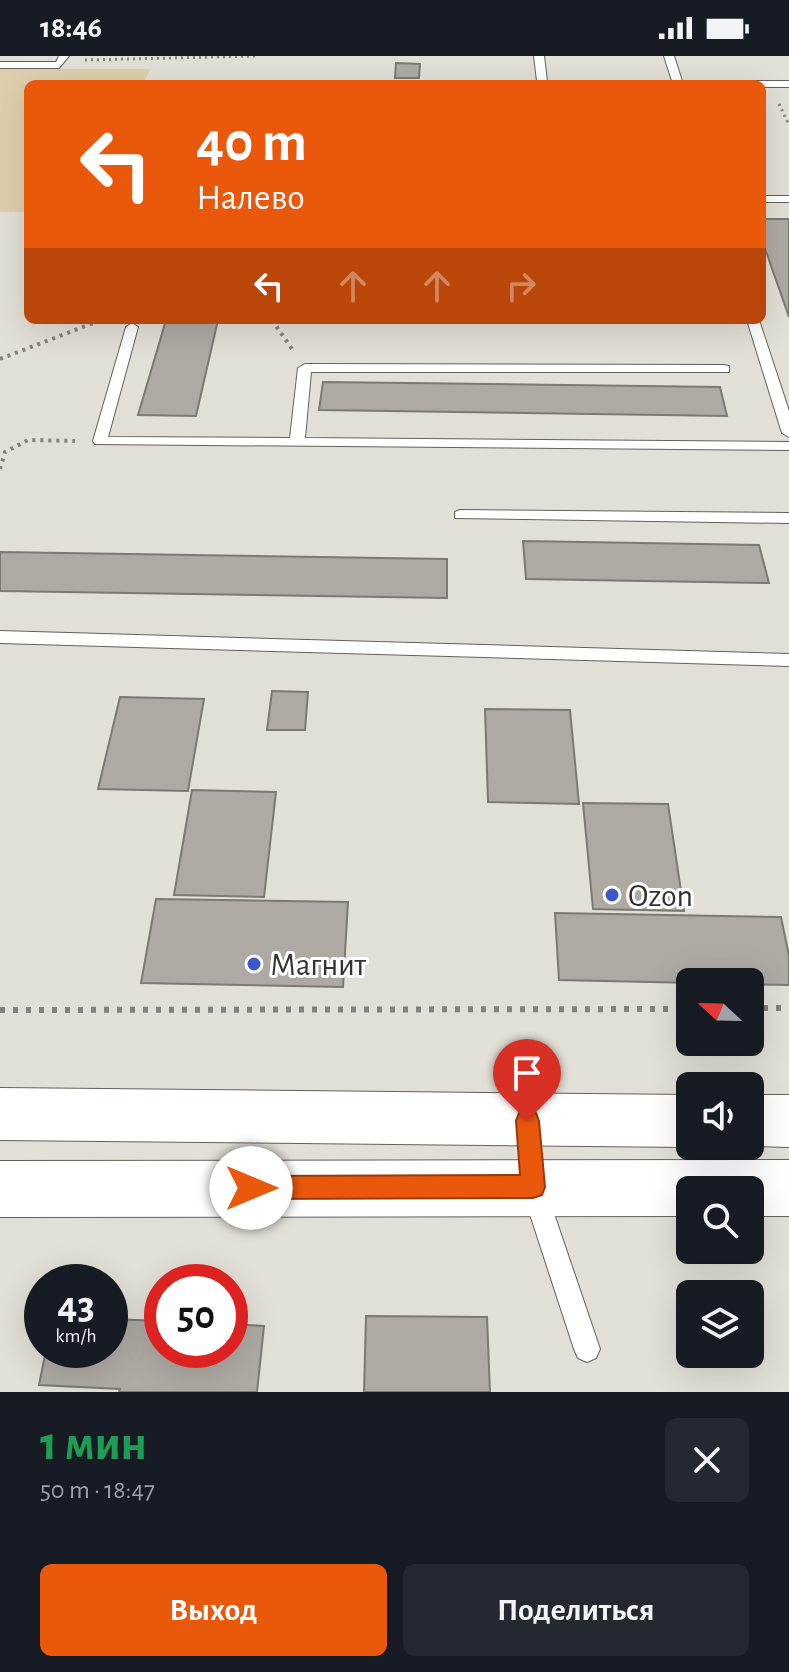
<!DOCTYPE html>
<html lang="ru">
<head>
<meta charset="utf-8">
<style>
  :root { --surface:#171b24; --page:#242831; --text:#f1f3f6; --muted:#9ea1a6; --accent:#ea580c }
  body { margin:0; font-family:"Alegreya Sans",sans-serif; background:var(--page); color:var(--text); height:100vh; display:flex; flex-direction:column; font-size:30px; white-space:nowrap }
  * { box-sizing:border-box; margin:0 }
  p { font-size:26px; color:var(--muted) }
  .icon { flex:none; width:44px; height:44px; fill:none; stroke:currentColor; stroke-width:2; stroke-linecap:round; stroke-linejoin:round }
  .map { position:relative; height:1336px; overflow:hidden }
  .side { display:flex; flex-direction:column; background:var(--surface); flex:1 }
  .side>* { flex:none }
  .guide { position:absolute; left:24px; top:24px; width:742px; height:244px; border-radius:12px; box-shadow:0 8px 32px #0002; background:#ea580c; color:#fff; overflow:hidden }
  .needle { width:52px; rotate:292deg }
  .controls { position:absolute; left:676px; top:912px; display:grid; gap:16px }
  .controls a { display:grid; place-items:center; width:88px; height:88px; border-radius:12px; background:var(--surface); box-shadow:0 8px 32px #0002; font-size:40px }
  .speed { position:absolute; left:24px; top:1208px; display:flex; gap:16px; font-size:40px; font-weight:700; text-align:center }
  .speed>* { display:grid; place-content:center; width:104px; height:104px; border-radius:50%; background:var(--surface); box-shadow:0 8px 32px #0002; line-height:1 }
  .speed small { font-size:20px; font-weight:400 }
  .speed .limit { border:12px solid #d22; background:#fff; color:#111 }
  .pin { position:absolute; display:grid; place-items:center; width:68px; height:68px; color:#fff; margin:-82px -34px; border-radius:50% 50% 50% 0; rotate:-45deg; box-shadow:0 0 8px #0007 }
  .pin .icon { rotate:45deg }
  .me { position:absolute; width:88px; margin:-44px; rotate:90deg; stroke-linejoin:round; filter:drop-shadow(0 0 6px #0008) }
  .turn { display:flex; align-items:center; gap:28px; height:168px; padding:0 40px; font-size:36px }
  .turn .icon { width:104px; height:104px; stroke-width:2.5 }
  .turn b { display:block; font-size:56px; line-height:68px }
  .lanes { display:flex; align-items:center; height:76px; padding:0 40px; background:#0003; justify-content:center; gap:40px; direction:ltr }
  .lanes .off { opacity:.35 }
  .round { display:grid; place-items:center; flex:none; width:84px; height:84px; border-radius:12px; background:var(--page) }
  .head { display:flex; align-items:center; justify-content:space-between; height:136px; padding:0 40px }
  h1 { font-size:48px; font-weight:700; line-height:60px; color:#1e9e55 }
  .action { display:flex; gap:16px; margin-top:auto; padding:16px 40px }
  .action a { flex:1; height:92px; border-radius:12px; background:var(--accent); color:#fff; font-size:32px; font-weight:700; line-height:92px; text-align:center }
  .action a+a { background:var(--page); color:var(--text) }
  .status { display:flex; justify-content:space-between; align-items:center; height:56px; padding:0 40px; background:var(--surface); direction:ltr }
  .status svg { height:22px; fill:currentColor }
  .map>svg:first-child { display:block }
</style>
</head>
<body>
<div class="status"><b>18:46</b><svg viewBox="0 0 49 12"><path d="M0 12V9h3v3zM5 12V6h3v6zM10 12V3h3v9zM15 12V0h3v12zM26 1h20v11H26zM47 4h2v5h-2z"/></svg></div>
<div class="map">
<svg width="789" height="1336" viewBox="0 0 789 1336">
  <rect width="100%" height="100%" fill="#e2dfd6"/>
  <polygon fill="#ddcfae" points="0,13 150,13 143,28 28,28 28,156 0,156"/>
  <g fill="#aeaaa3" stroke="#7c7972" stroke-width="2">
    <polygon points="396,7 420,8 419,22 395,22"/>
    <polygon points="762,163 789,163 789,261 762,184"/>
    <polygon points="166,264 218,264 196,360 138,359"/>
    <polygon points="323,326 720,331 727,360 319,354"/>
    <polygon points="523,485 759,489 769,527 526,523"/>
    <polygon points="0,496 447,503 447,542 0,535"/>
    <polygon points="272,635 308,636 305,674 267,674"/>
    <polygon points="120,641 204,643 188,735 98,733"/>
    <polygon points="485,653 570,654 579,748 488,746"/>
    <polygon points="192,734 276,736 264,841 174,839"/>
    <polygon points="583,747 668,748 684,855 593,853"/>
    <polygon points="156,843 348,846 343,931 141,927"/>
    <polygon points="555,857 781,861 789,900 789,929 559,924"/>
    <polygon points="366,1260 487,1261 490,1336 364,1336"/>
    <polygon points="110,1263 162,1265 162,1294 230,1294 230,1268 264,1270 257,1336 119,1336 120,1333 39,1329 46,1294 110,1294"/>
  </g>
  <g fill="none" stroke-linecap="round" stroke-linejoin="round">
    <defs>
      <g id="service">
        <polygon points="59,0 69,0 59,12 0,12 0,6 56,6"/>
        <polygon points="534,0 544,0 547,25 672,25 664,0 674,0 682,25 789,25 789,31 762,31 762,28 478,28 483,25 537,25"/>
        <rect x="762" y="140" width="27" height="6"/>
        <polygon points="747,264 759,264 789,355 789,381 782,377"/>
        <polygon points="132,267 138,271 108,381 290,382 298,312 305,308 724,309 729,310 729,316 311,316 305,382 789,386 789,394 95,388 93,385 126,271"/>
        <polygon points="460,454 789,457 789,467 455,462 455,456"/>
        <polygon points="0,575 789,598 789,610 0,587"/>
        <polygon points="535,1125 544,1129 547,1137 600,1293 596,1302 587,1306 578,1302 574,1293 523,1137 526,1129"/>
      </g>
      <g id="secondary">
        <polygon points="0,1032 690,1039 690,1090 693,1090 690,1091 0,1084"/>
        <polygon points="750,1039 789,1039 789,1091 747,1090 750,1090"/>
        <polygon points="789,1104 789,1160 750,1160 750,1134 690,1134 690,1160 0,1161 0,1105"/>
      </g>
    </defs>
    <use href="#service" stroke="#64615a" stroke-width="2"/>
    <use href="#secondary" stroke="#64615a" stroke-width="2"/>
    <g stroke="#84817c" stroke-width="3" stroke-dasharray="2 4" stroke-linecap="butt">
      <polyline points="85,4 256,0"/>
      <polyline points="779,48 789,69"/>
    </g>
    <g stroke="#84817c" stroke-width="4" stroke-dasharray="3 5" stroke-linecap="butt">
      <polyline points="272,264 292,293"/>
      <polyline points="0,303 101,264"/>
      <polyline points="0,413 5,396 28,384 75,385"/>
    </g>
    <g stroke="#84817c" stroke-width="6" stroke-dasharray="5 8" stroke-linecap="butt">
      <polyline points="750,952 789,952"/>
      <polyline points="0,954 690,953"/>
    </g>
    <use href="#service" fill="#fff" fill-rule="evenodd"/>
    <use href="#secondary" fill="#fff" fill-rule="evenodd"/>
  </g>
  <polygon fill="#ea580c" stroke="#983908" stroke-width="2" points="527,1054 536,1057 539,1065 545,1131 542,1139 533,1142 251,1143 242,1140 239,1132 242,1124 251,1120 520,1119 516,1065 519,1057"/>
  <g fill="#3c59cc" stroke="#fff" stroke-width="3">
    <circle cx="612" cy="839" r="8"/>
    <circle cx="254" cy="908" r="8"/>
  </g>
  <g text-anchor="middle" stroke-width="6" stroke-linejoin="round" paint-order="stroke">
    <g font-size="32" fill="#353330" stroke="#fff" text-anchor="start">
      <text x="628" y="850">Ozon</text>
      <text x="270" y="919">Магнит</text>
    </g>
  </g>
</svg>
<div class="controls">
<a><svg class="needle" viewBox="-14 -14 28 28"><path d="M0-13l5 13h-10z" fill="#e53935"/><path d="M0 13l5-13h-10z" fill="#9ea1a6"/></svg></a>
<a><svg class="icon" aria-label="sound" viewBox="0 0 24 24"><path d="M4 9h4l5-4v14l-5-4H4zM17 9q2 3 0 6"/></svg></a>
<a><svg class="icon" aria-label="search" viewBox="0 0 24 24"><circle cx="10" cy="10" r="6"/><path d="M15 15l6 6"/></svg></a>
<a><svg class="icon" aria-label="layers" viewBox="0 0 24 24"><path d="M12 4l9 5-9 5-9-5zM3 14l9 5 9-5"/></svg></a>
</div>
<div class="speed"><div>43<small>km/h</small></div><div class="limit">50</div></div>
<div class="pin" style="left:527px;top:1065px;background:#d93025"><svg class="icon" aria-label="arrive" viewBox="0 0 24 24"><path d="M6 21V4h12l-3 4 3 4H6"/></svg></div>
<svg class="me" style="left:251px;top:1132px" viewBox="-20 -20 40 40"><circle r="19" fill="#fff"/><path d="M0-13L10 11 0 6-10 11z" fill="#ea580c"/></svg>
<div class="guide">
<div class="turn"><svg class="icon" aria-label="left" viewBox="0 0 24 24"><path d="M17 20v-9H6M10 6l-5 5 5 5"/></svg><div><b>40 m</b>Налево</div></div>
<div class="lanes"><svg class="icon" aria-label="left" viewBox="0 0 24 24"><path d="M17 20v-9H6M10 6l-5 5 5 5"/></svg><svg class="icon off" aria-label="ahead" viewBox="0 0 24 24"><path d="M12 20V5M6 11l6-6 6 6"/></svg><svg class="icon off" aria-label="ahead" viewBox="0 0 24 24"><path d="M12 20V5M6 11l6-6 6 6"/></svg><svg class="icon off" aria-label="right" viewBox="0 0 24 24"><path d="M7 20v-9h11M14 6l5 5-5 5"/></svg></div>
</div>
</div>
<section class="side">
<div class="head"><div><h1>1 мин</h1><p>50 m · 18:47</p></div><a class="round"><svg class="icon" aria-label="close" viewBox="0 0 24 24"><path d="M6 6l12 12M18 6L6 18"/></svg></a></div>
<div class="action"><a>Выход</a><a>Поделиться</a></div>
</section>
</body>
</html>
